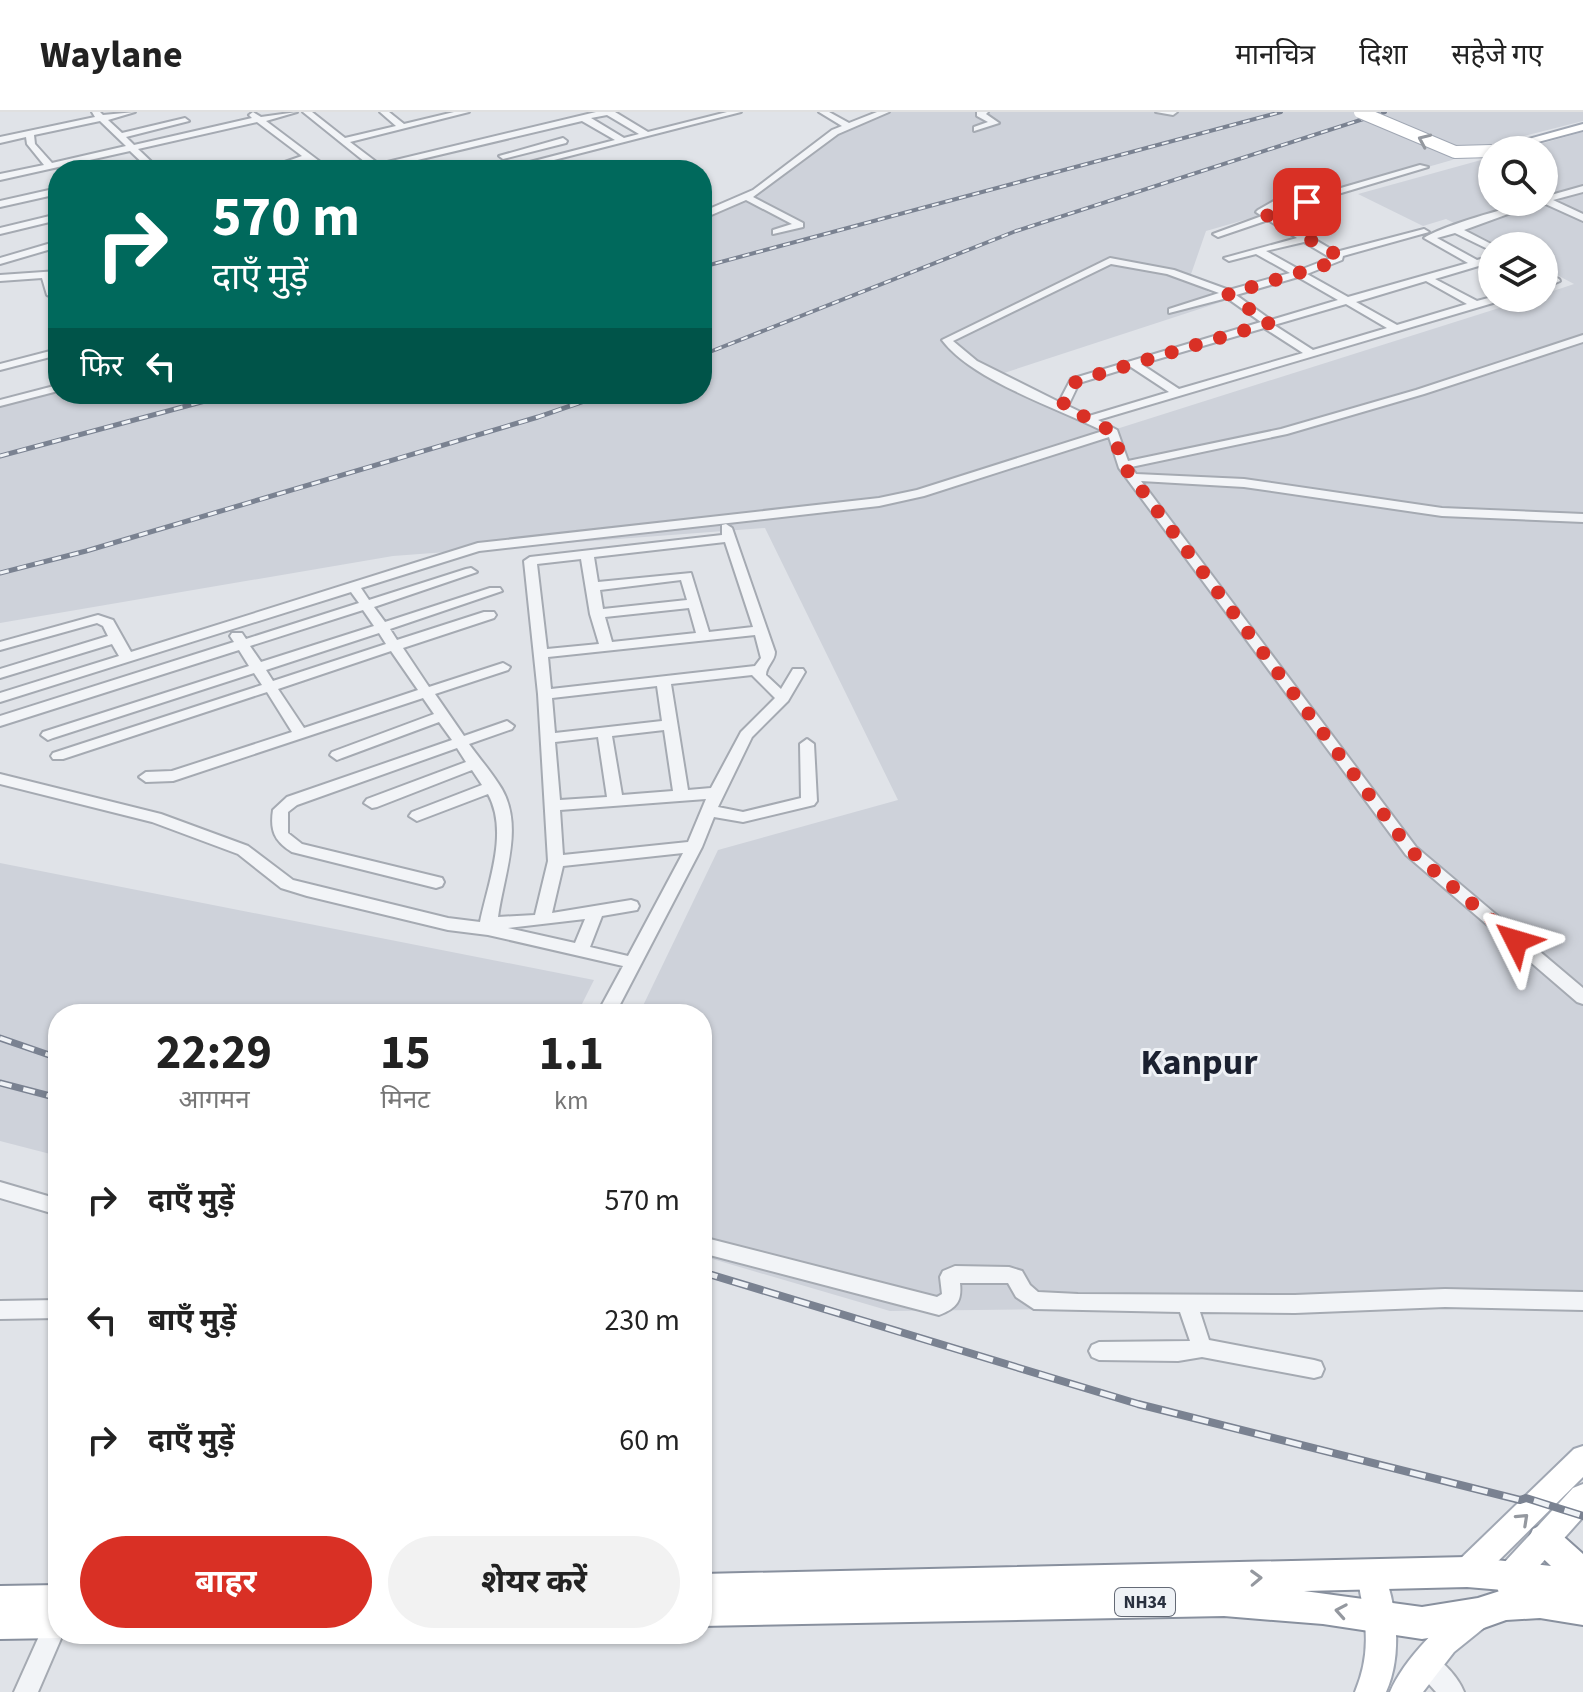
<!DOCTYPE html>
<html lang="hi">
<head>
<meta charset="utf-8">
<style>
  :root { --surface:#fff; --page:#f2f2f2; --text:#222; --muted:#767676; --line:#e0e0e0; --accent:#d93025 }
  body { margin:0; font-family:"Source Sans 3","Noto Sans Devanagari",sans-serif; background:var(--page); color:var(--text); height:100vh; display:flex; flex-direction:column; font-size:30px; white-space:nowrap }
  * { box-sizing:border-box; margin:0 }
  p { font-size:26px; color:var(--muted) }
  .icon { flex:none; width:44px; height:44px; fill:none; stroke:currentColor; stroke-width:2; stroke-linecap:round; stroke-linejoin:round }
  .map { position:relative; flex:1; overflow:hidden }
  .side { position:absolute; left:48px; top:892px; width:664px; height:640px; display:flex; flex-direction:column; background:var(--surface); border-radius:32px; box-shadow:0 2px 6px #0004 }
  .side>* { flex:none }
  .guide { position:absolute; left:48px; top:48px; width:664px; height:244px; border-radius:32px; box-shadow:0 2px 6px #0004; background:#00695c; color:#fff; overflow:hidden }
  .buttons { position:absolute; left:1478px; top:24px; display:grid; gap:16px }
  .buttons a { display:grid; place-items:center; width:80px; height:80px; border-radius:50%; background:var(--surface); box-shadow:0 2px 6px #0004; font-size:40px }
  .pin { position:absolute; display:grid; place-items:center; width:68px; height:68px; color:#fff; margin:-34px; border-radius:16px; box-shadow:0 4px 12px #0006 }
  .me { position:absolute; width:88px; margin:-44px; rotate:310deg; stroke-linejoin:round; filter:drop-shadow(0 0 6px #0008) }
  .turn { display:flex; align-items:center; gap:28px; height:168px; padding:0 32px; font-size:36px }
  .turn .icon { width:104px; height:104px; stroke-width:2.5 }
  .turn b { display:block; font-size:56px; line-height:68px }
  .then { display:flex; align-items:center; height:76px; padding:0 32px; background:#0003; gap:16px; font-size:30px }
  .eta { display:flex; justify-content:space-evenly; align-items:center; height:136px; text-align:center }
  .eta b { font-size:48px; font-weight:700; line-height:56px }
  .button { display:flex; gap:16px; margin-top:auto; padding:16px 32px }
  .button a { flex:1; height:92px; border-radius:48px; background:var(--accent); color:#fff; font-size:32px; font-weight:700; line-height:92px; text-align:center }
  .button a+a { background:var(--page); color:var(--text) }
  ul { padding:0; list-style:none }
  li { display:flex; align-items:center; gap:24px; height:120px; padding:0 32px }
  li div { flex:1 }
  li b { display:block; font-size:30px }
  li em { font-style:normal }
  header { display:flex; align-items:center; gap:48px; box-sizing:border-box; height:112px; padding:0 40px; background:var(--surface); border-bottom:2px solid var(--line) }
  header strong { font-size:38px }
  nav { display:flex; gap:44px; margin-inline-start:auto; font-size:28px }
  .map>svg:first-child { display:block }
</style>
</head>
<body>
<header>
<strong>Waylane</strong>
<nav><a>मानचित्र</a><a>दिशा</a><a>सहेजे गए</a></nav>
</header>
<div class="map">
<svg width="1583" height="1580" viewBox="0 0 1583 1580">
  <rect width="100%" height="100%" fill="#e0e3e8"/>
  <g fill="#ced2da">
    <polygon points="888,0 1583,0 1583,9 1465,39 1452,48 1206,119 1189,168 1224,189 995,264 1107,320 1531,186 1544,186 1544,182 1574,172 1544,156 1544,134 1500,134 1446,107 1423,114 1358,82 1492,45 1492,90 1544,90 1544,38 1519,38 1583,20 1583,1191 890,1199 702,1144 702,902 639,902 718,738 898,688 765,416 393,444 0,511 0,288 58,273 58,282 702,282 702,102 754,80 820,32"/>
    <polygon points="0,751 594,868 577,902 58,902 58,1044 0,1029"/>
  </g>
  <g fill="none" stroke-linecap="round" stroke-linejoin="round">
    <defs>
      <g id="minor">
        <path d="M92,0H100L103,3L135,0L108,8L122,21L185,6L189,9L126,25L134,33L252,6L249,3L253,0L261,5L297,0L266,9L331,58H320L307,48L276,58H262L302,44L257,10L138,37L160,58H150L130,39L0,68V62L44,53L27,32L26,25L0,31V25L95,5ZM100,9L126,34L52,51L35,32L34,23Z"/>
        <path d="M303,0H312L345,26L396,14L380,0H389L404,12L454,0H469L350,30L379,52L596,0H615L648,20L727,0H741L515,58H499L615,28L582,9L384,56L386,58H375ZM607,3L639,22L624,26L591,6Z"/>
        <polygon points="819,0 829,0 849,11 877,0 889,0 838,22 753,85 803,111 803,115 773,122 773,118 792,112 746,88 702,107 702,100 753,78 832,18 842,14"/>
        <polygon points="977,0 988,0 986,2 999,11 974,19 974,15 988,10 977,4"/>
        <polygon points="1156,0 1177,0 1173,3"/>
        <polygon points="563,26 567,29 566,31 503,47 499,44"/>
        <path d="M1420,53L1428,55L1271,102L1336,140L1424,117L1429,120L1343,144L1342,148L1307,162L1348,185L1468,151L1424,126C1442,114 1521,90 1544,90V85L1583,74V80L1553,88L1583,102V109L1541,90L1464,118L1495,134H1492V139L1455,121L1437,126L1477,148L1492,144V150L1435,167L1477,189L1492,185L1504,186L1503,188L1098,308L1117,318L1128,349L1281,317L1416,278L1583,223V230L1424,282L1287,322L1131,355L1136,362L1244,367L1442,396L1583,402V410L1442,404L1244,375L1141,369L1416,735L1583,876V892L1577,890L1406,743L1119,356L1109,325L924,384L879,394L479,439L361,476L369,488L466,457L471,456L477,460L374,495L385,510L490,476H500L502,479L390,517L397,528L484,500H494L496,503L494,506L403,536L429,575L503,551L510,555L508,558L435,582L464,624L507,609L514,614L512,617L469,632C479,646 489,657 498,671C526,710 504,761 498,805L535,803L548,749L538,582L524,449L530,445L722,423V413L726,412L732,416L775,540C775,549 766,554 766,563L781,577L793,557H803L805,560L788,589L752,625L718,695L743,700L801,686L800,632L807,627L814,632L817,689L814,693L743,710L714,705L702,735L615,902H597L623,854L488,823L448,818L307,784L281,776L238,742L152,710L0,672V662L161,702L248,734L293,768L448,806L480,810C488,771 509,720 488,682L417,709L409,704L412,700L482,673L472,658L377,695L372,696L364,691L367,687L466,650L457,636L297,693L288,700V721L302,732L442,766L444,770L442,774L436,776L292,740C274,729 270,718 273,698L287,685L452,628L439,610L342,646L337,648L330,643L332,640L434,602L423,586L173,669L146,670L139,665L146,660L172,659L292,620L267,580L63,647H53L51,644L53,641L262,573L254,561L53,626L48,628L41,623L43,620L249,554L239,538L0,614V604L234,530L230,524L232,521H242L246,527L359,491L351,480L0,590V581L119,544L112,532L0,566V557L108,524L103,514L97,511L0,538V530L98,503L113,508L131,540L478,431L879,386L917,378L1103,319C1056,295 973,269 942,228L1110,146L1174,158L1229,178L1290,161L1256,142L1229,149L1224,146L1297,126L1268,108L1218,125L1213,122L1262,104L1256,100L1258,98L1279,86L1287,88L1279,94ZM1304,130L1331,146L1300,158L1266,139ZM1111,152L1167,162L1219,181L1169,197V201L1227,186L1261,210L1071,267L1059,290L977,249L953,229ZM1298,165L1338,188L1271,208L1236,183ZM1426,169L1467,192L1397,213L1356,190ZM1346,192L1387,216L1313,238L1274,213ZM1264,216L1303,241L1179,277L1141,252ZM1131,255L1169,280L1089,304L1068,294L1079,271ZM725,430L753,515L709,520L691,461L598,470L594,445ZM581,447L590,502L599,532L547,537L537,452ZM681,468L687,488L603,497L600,478ZM689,496L696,521L612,530L605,505ZM363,498L374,514L261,550L250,534ZM379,521L386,532L273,569L266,558ZM755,523L761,546L755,554L551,577L548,545ZM391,539L418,578L304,616L278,577ZM752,563L775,586L741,620L711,676L688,678L671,572ZM657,574L662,609L555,621L552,586ZM664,618L673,679L622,683L612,624ZM598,625L607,685L560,688L555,630ZM706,687L688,730L563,743L560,698ZM683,741L628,844L590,835L602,804L637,798L639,794L637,790L631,788L552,801L563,754ZM585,807L575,831L508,816Z"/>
        <polygon points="58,76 58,82 0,95 0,89"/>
        <polygon points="58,102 58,108 0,122 0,116"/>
        <polygon points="58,129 58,135 0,152 0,146"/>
        <polygon points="58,159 58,165 51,165 58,187 47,183 42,166 0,169 0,163"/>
        <polygon points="1544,160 1559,167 1560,169 1544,176 1544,170 1547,169 1544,167"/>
        <polygon points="58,237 58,243 0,258 0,252"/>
        <polygon points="58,273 58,279 0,294 0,288"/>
        <polygon points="0,1070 58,1087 58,1103 0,1086"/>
        <path d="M702,1125L937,1185L942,1182L940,1165L943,1159L955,1154L1009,1155L1022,1159L1030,1173L1038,1180L1078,1182L1295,1183L1445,1177L1583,1180V1198L1445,1195L1295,1201L1200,1200L1209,1228L1314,1248L1321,1250L1324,1257L1321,1264L1314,1266L1202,1245L1178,1249L1099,1248L1092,1245L1089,1239L1092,1233L1099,1230L1190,1229L1180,1200L1034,1197L1016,1185L1008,1171H960C962,1189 957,1196 939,1203L702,1141Z"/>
        <polygon points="58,1188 58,1206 0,1207 0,1189"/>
        <polygon points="58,1499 58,1522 63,1522 38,1580 14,1580 49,1502"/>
        <path d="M1427,1541C1442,1547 1458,1565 1464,1580H1436L1419,1561L1415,1553L1419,1545Z"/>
      </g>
      <g id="major">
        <polygon points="1583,12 1583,18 1508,38 1492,38 1492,41 1489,38"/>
        <polygon points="1583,1334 1583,1365 1477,1470 1467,1474 1457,1470 1453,1460 1457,1450 1574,1337"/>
        <polygon points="1583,1372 1583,1405 1525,1470 1520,1483 1510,1487 1500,1483 1496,1473 1502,1453 1573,1376"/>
        <path d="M1371,1449L1381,1453C1397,1491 1403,1543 1386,1580H1355C1373,1537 1365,1507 1357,1463L1361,1453Z"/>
        <path d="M1475,1491L1485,1495L1489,1505L1485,1515L1454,1540L1423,1580H1390C1403,1549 1444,1504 1475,1491Z"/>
      </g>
      <g id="highway">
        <path d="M1544,1412L1555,1417L1583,1442V1513L1540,1506L1506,1508L1478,1518L1422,1527L1323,1512L1224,1504L702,1514V1462L1467,1445L1551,1454L1533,1437L1529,1427L1533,1417ZM1467,1475L1503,1478L1478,1486L1422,1495L1304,1479Z"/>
        <polygon points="58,1473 58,1522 67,1522 58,1526 0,1527 0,1474"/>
      </g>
    </defs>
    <use href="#minor" stroke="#a5aab2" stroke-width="4"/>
    <use href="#major" stroke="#a0a7b3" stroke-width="4"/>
    <use href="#highway" stroke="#88909e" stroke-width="4"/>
    <use href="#minor" fill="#f2f4f7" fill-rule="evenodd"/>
    <use href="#major" fill="#fff" fill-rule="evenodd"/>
    <use href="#highway" fill="#fff" fill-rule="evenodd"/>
    <defs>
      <g id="rail-far3">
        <polyline points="702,155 1281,0"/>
        <polyline points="702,243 1016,119 1385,0"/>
      </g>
      <g id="rail-far2">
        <polyline points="0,344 231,282"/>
        <polyline points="0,461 86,439 538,305 605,282"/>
      </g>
      <g id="rail-far1">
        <polyline points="0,926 58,946"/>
        <polyline points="0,971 58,986"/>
      </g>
      <polyline id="rail" points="702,1160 1138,1292 1520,1388 1526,1386 1583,1404"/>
    </defs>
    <use href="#rail-far3" stroke="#7a8291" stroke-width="4"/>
    <use href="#rail-far2" stroke="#7a8291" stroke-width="5"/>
    <use href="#rail-far1" stroke="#7a8291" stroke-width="7"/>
    <use href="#rail" stroke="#7a8291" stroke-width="8"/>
    <use href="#rail-far3" stroke="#eff2f6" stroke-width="2" stroke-dasharray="7" stroke-linecap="butt"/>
    <use href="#rail-far2" stroke="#eff2f6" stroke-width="3" stroke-dasharray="9" stroke-linecap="butt"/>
    <use href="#rail-far1" stroke="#eff2f6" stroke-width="4" stroke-dasharray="12" stroke-linecap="butt"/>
    <use href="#rail" stroke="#eff2f6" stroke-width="5" stroke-dasharray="16" stroke-linecap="butt"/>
    <defs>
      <polyline id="major-bridge" points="1360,0 1455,40 1492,39"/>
    </defs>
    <use href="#major-bridge" stroke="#a0a7b3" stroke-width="14" stroke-linecap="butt"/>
    <use href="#major-bridge" stroke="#fff" stroke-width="12"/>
  </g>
  <defs><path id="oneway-chevron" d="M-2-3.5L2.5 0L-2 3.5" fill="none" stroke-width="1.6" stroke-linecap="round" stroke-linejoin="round" transform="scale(2)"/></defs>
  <g stroke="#94989f">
    <use href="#oneway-chevron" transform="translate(1424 28) rotate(-156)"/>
    <use href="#oneway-chevron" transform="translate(1523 1407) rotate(-43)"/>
    <use href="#oneway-chevron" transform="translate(1256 1466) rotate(-2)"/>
    <use href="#oneway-chevron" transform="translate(1341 1499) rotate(-170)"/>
  </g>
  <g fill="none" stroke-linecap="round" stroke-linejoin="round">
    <polyline stroke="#d93025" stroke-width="14" stroke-dasharray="0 25.2" points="1307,90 1263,101 1337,143 1338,149 1228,182 1269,211 1079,268 1071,273 1063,293 1113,320 1123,353 1132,365 1411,739 1516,829"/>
  </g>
  <g text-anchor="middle" stroke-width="6" stroke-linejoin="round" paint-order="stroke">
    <rect fill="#eff2f6" stroke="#646a76" stroke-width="2" x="1115" y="1476" width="60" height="28" rx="6"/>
    <g font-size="18" font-weight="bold" fill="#29303f">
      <text x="1145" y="1496">NH34</text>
    </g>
    <g font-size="36" font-weight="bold" fill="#1b2130" stroke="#eff2f6">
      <text x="1199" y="962">Kanpur</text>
    </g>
  </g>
</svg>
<div class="buttons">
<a><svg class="icon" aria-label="search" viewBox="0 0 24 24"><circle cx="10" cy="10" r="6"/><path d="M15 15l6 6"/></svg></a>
<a><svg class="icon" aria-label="layers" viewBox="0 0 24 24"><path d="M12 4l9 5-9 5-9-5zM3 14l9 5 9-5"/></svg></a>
</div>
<div class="pin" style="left:1307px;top:90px;background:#d93025"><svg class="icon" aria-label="arrive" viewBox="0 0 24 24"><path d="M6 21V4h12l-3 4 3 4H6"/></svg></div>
<svg class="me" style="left:1516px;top:829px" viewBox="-20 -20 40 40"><path d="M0-17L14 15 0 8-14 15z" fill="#d93025" stroke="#fff" stroke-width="4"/></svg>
<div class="guide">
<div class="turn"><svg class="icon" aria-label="right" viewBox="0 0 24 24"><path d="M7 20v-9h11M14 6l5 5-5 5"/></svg><div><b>570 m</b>दाएँ मुड़ें</div></div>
<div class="then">फिर<svg class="icon" aria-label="left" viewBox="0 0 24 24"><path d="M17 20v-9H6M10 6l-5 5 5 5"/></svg></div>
</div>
<section class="side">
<div class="eta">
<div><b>22:29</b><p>आगमन</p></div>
<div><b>15</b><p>मिनट</p></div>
<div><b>1.1</b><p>km</p></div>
</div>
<ul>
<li><svg class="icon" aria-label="right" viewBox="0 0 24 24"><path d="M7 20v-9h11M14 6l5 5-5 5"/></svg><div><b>दाएँ मुड़ें</b></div><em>570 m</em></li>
<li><svg class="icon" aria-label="left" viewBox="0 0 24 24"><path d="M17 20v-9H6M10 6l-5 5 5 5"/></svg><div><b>बाएँ मुड़ें</b></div><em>230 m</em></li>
<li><svg class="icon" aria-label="right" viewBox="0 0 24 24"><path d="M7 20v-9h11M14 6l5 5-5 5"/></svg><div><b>दाएँ मुड़ें</b></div><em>60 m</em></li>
</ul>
<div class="button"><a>बाहर</a><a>शेयर करें</a></div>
</section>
</div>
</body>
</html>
